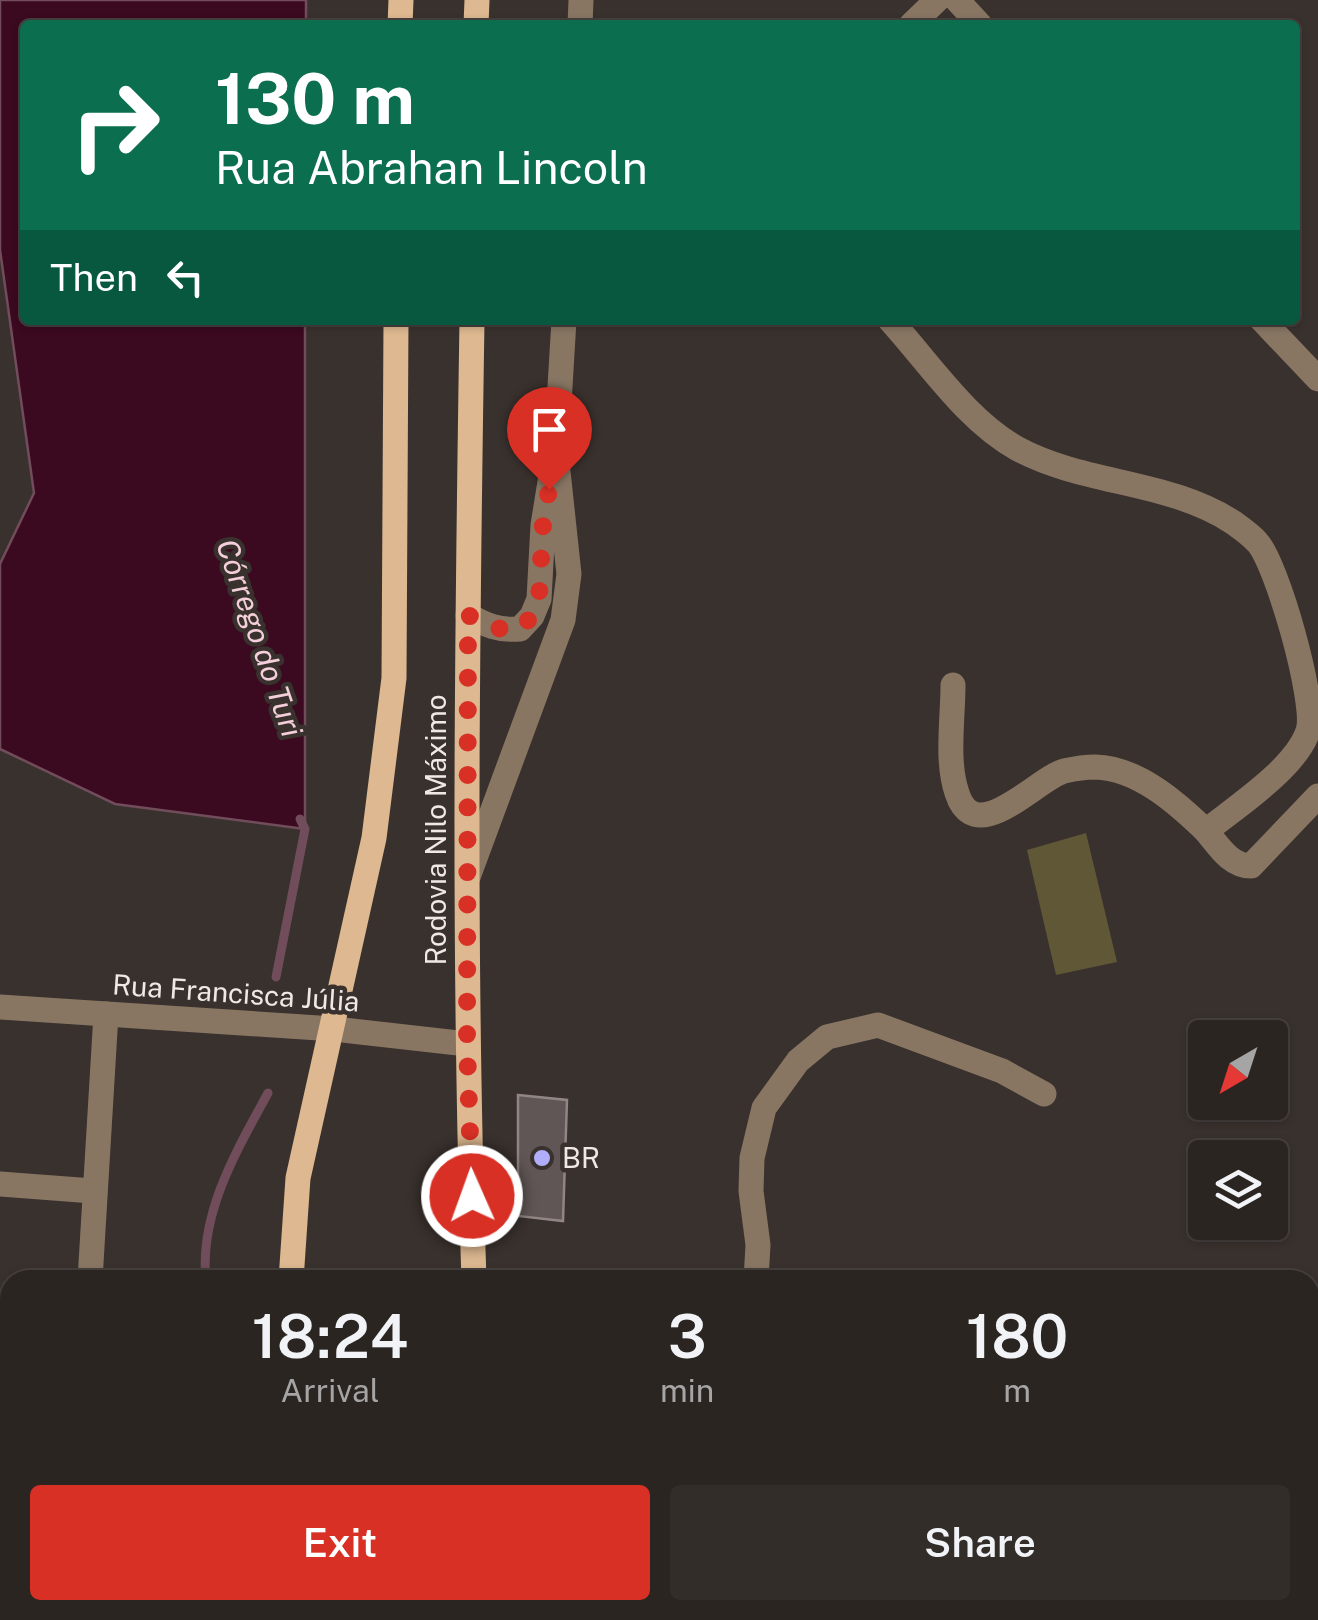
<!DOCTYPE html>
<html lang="en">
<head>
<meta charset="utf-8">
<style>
  :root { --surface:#2b2522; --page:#332d2a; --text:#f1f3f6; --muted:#a6a5a5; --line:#474240; --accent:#d93025 }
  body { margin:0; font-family:"Public Sans",sans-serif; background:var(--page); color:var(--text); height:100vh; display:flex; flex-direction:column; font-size:38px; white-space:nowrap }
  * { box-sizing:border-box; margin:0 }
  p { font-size:32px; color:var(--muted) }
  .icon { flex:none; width:55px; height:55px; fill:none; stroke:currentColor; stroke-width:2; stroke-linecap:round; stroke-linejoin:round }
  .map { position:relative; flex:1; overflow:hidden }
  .side { position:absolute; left:0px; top:1270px; width:1320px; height:350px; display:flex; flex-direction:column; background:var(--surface); border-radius:30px 30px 0 0; box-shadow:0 2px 8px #0004,0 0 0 2px var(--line) }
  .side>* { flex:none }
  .guide { position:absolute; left:20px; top:20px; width:1280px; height:305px; border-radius:10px; box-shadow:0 2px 8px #0004,0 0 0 2px var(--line); background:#0b6e4f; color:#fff; overflow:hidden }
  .needle { width:65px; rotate:219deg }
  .tools { position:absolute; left:1188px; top:1020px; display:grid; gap:20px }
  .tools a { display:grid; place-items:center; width:100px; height:100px; border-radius:10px; background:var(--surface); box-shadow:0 2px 8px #0004,0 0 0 2px var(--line); font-size:50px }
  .pin { position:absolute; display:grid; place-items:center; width:85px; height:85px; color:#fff; margin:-102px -42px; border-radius:50% 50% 50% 0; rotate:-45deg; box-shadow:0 0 10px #0007 }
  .pin .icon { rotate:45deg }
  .me { position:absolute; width:110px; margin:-55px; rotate:358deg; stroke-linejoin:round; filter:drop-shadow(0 0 8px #0008) }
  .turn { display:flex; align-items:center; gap:35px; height:210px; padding:0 30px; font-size:45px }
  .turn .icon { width:130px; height:130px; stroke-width:2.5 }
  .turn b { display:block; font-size:70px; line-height:85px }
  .then { display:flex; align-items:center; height:95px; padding:0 30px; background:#0003; gap:20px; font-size:38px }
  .eta { display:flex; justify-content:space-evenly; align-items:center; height:170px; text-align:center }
  .eta b { font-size:60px; font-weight:600; line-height:70px }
  .action { display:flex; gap:20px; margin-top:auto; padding:20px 30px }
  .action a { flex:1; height:115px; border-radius:10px; background:var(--accent); color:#fff; font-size:40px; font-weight:600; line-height:115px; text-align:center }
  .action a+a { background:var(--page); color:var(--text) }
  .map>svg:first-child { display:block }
</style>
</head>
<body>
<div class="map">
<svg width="1318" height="1620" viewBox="0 0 1318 1620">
  <rect width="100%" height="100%" fill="#39312d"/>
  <polygon fill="#605737" points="1086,833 1117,962 1056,975 1027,850"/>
  <polygon fill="#3b0920" stroke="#714c5b" stroke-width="2.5" points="0,0 306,0 306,25 25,25 25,320 305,320 305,829 115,804 0,749 0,564 34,493 0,250"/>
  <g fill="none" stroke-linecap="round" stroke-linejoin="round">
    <g stroke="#714c5b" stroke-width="9">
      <polyline points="276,977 305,829 300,819"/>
      <path d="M206,1280C199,1213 237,1150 268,1093"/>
      <polyline points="267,1610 268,1620"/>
    </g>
  </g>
  <polygon fill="#615656" stroke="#918585" stroke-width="2.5" points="518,1095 567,1100 563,1221 518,1216"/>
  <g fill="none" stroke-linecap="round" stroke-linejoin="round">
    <g stroke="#887663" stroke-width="25">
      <polyline points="957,0 980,25"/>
      <polyline points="580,25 581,0"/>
      <polyline points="911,25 937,0"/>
      <path d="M890,320C929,363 967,421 1018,449C1085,485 1169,480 1234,523C1241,528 1251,535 1257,542C1277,563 1317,704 1308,731C1296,768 1236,807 1206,831C1177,803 1138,768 1095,767C1086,767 1073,769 1064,771C1036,779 975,850 957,793C946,761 953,719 953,685"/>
      <polyline points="1262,320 1318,379"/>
      <path d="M468,615C485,625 499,631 520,629L532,616L539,599L543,525L550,482"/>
      <path d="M1206,831C1218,845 1230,866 1251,866L1318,796"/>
      <polyline points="468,877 563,620 569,574 556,453 564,320"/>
      <polyline points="0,1007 334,1029 467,1044"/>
      <polyline points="0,1184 93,1191"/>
      <polyline points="90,1280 106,1014"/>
      <polyline points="756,1280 758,1245 751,1191 752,1158 764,1108 798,1061 827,1037 878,1025 1002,1071 1044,1094"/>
      <polyline points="0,1400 10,1399"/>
      <polyline points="79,1620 79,1610"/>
      <polyline points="545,1620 550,1610"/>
    </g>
    <g stroke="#ddb890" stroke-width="25">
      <polyline points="400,25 401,0"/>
      <polyline points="476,25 477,0"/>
      <path d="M472,320C467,640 463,960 474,1280"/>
      <polyline points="291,1280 298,1178 374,838 394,678 396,320"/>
      <polyline points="337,1610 338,1620"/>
      <polyline points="510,1610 512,1620"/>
    </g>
  </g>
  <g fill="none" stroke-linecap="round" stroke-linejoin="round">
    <polyline stroke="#d93025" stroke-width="18" stroke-dasharray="0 32.4" points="472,1196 467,1044 468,615 486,625 506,630 520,629 532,616 539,598 543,525 549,489"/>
  </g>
  <circle fill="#b0aefa" stroke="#39312d" stroke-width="4" cx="542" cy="1158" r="10"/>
  <g text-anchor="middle" stroke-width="9" stroke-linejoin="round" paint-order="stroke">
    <g font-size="28" fill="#eee8e6" stroke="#39312d">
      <text transform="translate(436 830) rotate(-90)" y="10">Rodovia Nilo Máximo</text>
      <text transform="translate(236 993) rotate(4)" y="10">Rua Francisca Júlia</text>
    </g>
    <g font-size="28" fill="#eee8e6" stroke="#39312d" text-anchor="start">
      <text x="562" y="1168">BR</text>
    </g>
    <g font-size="30" font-style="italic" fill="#f4cfdb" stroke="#39312d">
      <text transform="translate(259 638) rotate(71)" y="10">Córrego do Turi</text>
    </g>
  </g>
</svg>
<div class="tools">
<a><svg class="needle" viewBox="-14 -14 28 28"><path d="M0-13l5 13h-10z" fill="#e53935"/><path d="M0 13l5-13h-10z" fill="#a6a5a5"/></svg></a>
<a><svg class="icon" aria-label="layers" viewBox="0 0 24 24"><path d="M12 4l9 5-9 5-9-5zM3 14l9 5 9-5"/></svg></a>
</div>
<div class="pin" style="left:549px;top:489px;background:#d93025"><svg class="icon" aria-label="arrive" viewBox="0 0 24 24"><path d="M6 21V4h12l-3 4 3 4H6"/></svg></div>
<svg class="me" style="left:472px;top:1196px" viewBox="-20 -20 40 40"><circle r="17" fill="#d93025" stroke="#fff" stroke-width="3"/><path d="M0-11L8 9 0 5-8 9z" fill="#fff"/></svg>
<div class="guide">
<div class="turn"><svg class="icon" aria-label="right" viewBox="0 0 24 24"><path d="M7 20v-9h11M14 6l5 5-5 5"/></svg><div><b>130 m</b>Rua Abrahan Lincoln</div></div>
<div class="then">Then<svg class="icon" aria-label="left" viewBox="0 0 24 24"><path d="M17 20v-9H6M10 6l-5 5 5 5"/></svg></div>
</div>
<section class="side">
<div class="eta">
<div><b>18:24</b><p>Arrival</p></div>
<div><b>3</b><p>min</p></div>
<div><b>180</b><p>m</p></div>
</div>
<div class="action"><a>Exit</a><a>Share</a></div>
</section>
</div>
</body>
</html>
